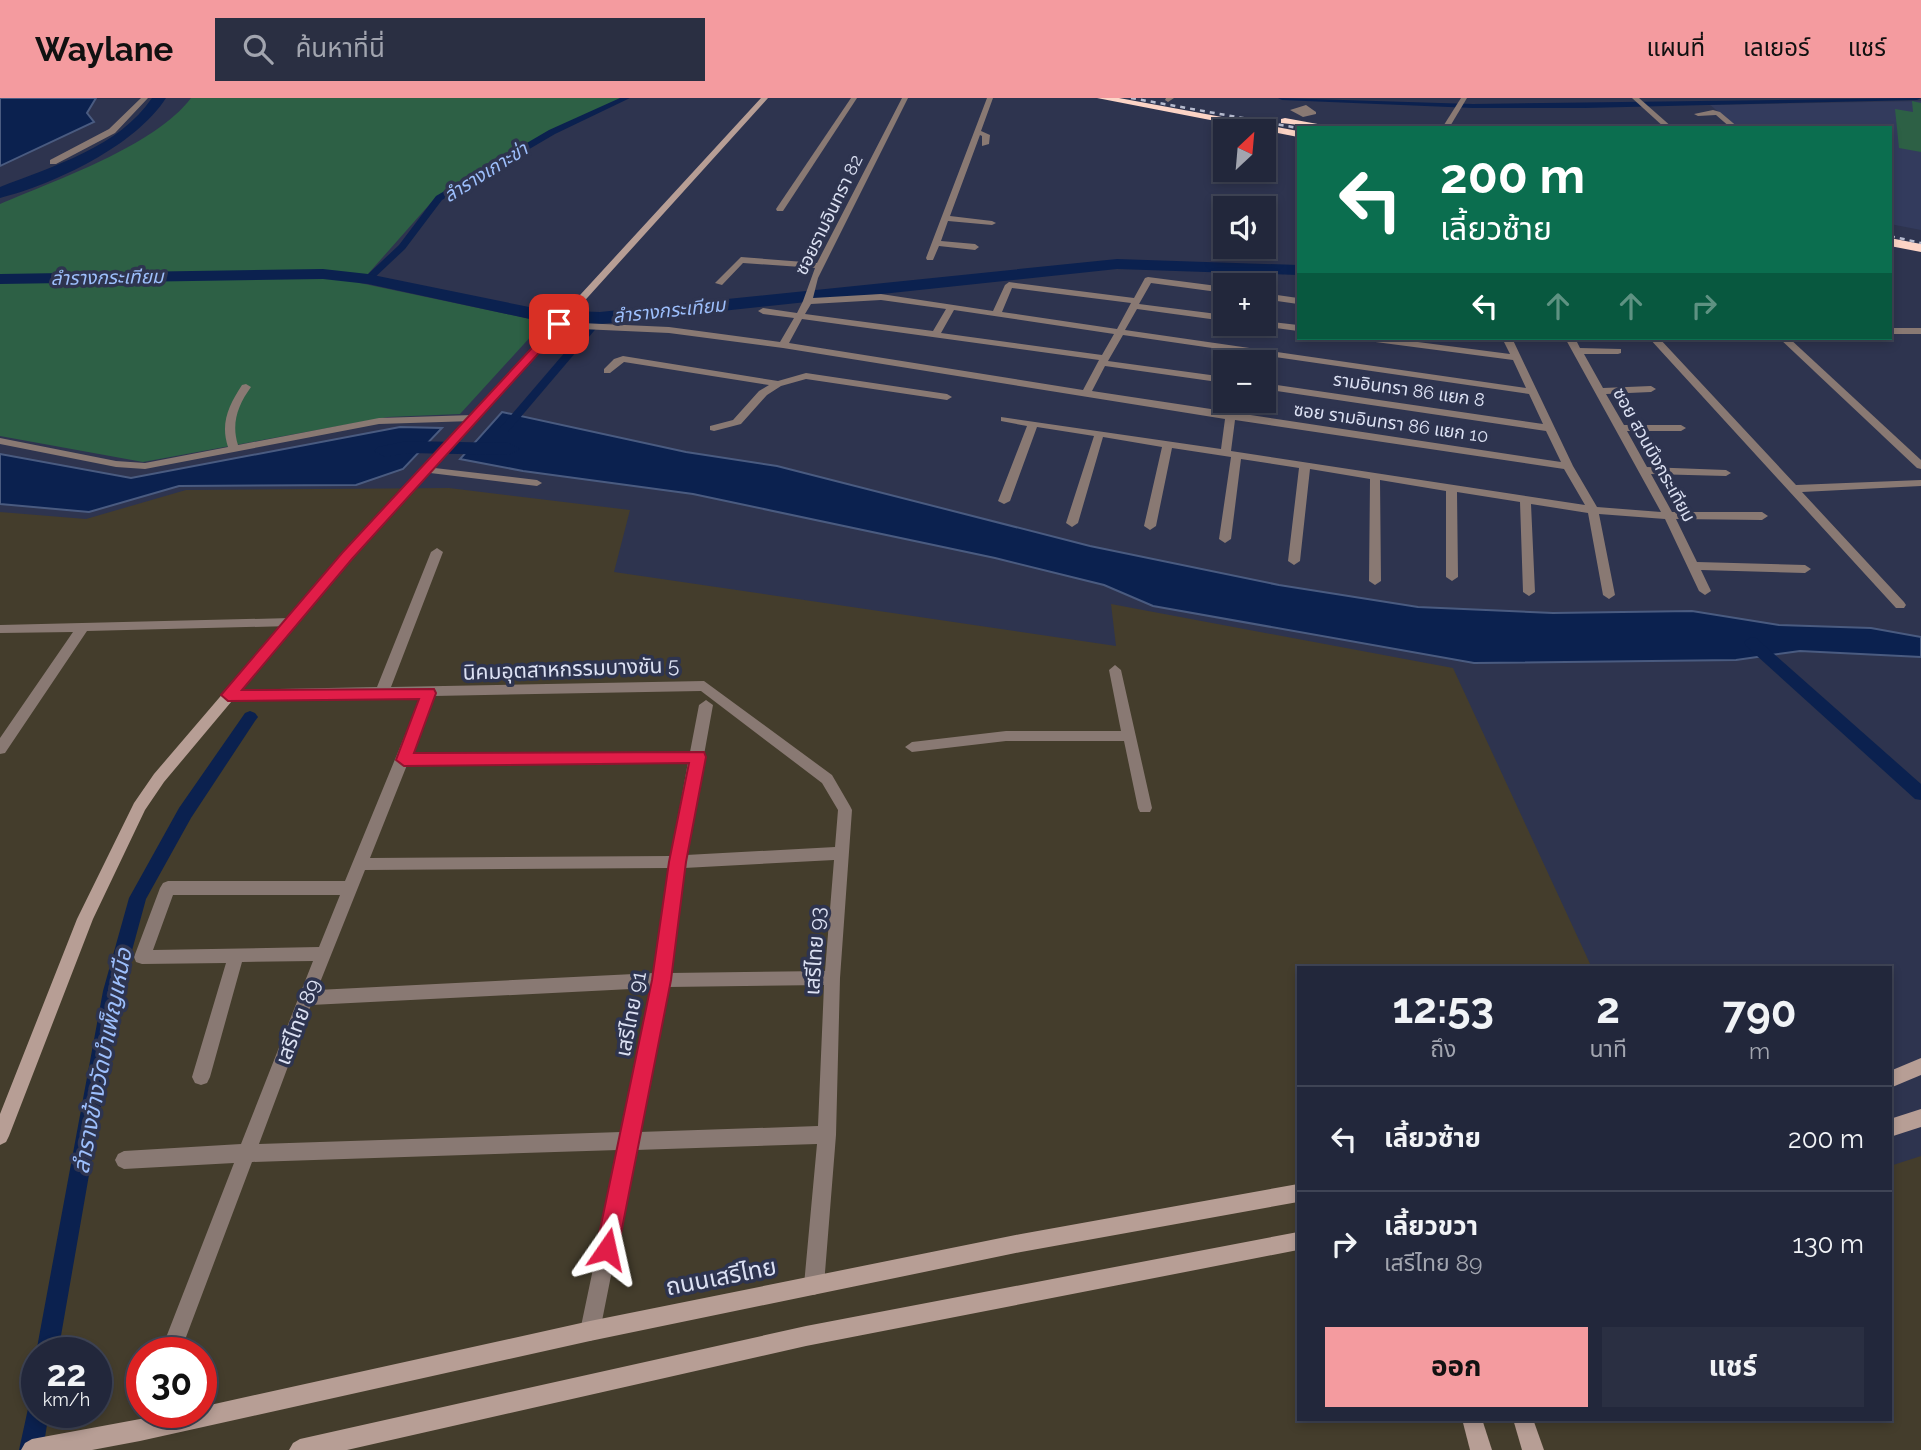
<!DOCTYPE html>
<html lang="th">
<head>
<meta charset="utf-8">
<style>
  :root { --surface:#22273b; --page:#2a2f42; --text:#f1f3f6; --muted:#a2a5af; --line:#3f4455; --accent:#f49b9f }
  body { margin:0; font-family:Raleway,"Noto Sans Thai",sans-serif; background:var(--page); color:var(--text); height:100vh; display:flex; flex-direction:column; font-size:26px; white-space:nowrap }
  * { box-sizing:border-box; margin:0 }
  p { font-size:23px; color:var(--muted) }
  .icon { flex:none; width:38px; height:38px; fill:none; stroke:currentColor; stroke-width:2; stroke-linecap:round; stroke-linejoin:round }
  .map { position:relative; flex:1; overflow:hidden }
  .details { position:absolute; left:1297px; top:868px; width:595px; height:455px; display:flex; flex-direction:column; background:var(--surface); border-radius:0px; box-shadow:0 4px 10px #0003,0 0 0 2px var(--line) }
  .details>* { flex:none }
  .hud { position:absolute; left:1297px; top:28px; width:595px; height:214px; border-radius:0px; box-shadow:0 4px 10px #0003,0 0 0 2px var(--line); background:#0b6e4f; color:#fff; overflow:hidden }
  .needle { width:46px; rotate:26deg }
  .controls { position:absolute; left:1213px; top:21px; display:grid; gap:14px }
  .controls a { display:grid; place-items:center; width:63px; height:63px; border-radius:0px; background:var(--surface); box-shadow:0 4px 10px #0003,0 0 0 2px var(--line); font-size:35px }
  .speed { position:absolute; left:21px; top:1239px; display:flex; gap:14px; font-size:35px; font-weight:700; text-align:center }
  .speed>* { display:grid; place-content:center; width:91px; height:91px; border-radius:50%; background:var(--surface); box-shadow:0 4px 10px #0003,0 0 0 2px var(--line); line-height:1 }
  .speed small { font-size:18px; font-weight:400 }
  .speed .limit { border:10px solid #d22; background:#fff; color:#111 }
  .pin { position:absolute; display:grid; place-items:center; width:60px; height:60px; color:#fff; margin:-30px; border-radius:14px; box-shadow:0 4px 10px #0006 }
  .me { position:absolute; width:77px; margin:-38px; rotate:11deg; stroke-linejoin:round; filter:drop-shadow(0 0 5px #0008) }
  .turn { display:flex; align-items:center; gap:24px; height:147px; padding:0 28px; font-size:32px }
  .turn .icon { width:91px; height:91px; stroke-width:2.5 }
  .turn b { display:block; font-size:49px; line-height:60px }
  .lanes { display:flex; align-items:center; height:66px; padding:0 28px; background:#0003; justify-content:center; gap:35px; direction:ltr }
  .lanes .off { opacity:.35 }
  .eta { display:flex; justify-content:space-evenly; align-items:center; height:119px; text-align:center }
  .eta b { font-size:42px; font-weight:700; line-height:49px }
  .action { display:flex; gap:14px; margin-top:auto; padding:14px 28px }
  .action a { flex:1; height:80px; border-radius:0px; background:var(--accent); color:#111; font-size:28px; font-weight:700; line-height:80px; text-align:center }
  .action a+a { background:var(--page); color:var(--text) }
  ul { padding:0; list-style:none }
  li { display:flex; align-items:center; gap:21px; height:105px; padding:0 28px; border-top:2px solid var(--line) }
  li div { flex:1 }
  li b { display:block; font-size:26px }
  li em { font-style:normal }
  header { display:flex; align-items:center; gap:42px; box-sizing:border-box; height:98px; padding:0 35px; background:var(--accent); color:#111 }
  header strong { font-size:33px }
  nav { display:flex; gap:38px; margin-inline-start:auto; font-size:24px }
  .search { width:490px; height:63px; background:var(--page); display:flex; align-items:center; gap:18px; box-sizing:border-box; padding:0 24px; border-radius:0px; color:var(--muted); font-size:26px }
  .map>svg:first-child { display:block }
</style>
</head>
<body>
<header>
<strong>Waylane</strong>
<div class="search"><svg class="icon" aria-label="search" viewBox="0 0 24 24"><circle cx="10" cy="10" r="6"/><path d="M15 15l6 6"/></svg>ค้นหาที่นี่</div>
<nav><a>แผนที่</a><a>เลเยอร์</a><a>แชร์</a></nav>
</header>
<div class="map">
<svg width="1921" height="1352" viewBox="0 0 1921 1352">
  <rect width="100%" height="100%" fill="#2e344f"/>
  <path fill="#443d2c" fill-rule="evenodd" d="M449,390L630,412L614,474L1116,548L1111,506L1453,570L1592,870H1298V1321H1890V1068L1921,1058V1352H0V414L86,421L186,392ZM37,1255H96V1314H37ZM142,1255H201V1314H142Z"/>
  <polygon fill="#333b5d" points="1921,3 1921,132 1890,126 1890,30 1739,30 1710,7"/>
  <g fill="#2d6045">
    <path d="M191,0H622L549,33L436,99L360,185L544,224L460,316L388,319L143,364L0,338V106C56,82 155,48 191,0Z"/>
    <polygon points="1912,3 1921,5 1921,54 1899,50 1895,11 1913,14"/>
  </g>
  <g fill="#0b214f" stroke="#4a5b80" stroke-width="2">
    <polygon points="0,0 96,0 87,15 94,24 0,68"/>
    <polygon points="502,314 686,354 777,368 1090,448 1279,487 1418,509 1553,515 1692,513 1779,527 1871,530 1921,539 1921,559 1800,553 1736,562 1474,565 1153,508 1104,487 995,460 693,396 523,373 460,361"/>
    <polygon points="400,329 442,330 403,371 356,387 179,388 89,414 0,406 0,356 131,380"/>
  </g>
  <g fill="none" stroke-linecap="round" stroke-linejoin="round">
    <g fill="#0b214f" fill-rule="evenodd">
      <polygon points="620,0 630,0 555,36 442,102 405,151 371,183 365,183 365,179 399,147 436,98 549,32"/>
      <polygon points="1278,0 1473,6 1921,0 1917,2 1585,10 1473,10 1282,2"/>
      <polygon points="596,218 605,220 508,334 500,334 500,330"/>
      <polygon points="1751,539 1756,540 1921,686 1921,702 1915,701 1746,548 1744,544"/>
      <polygon points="250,613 255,615 258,619 255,623 191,720 146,801 121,893 58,1255 37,1255 37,1258 36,1255 103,893 129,800 179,710 245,615"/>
      <polygon points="37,1302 37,1314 49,1314 43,1352 19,1352 29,1306"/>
    </g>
    <g fill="#0b214f" fill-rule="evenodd">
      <path d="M152,0H166C135,48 55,86 0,100V89C53,68 119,49 152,0Z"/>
      <polygon points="1117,161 1298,167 1298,177 1117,171 600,226 544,224 368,186 323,181 0,186 0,176 323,171 368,176 544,212 600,214"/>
      <polygon points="407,343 509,345 520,351 509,357 407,355 385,359 374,353 378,349"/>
    </g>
    <g fill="#897973" fill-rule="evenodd">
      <polygon points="141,0 148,0 115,35 56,66 50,66 50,62 109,31"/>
      <polygon points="851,0 857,0 783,113 777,113 776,111"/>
      <path d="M902,0H908L818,180L813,200L881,196L993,213L1005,187L1009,184L1134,200L1145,180L1148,179L1225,189V195L1151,185L1139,206L1225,217V223L1137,211L1125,232L1526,290L1513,262L1368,243L1363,240H1387L1510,256L1502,240H1512L1573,368L1597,409L1661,414L1565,240H1575L1580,250L1621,251V255L1618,256H1584L1603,290L1651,288L1656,291L1651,294L1606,296L1624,327H1681L1686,330L1681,333H1627L1647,369L1726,372L1731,375L1726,378L1651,376L1672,414H1762L1768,418L1762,422L1676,421L1697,464L1805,467L1811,471L1805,475L1701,472L1711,493L1705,497L1699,493L1665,421L1599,416L1615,497L1609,501L1603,497L1588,415L1531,406L1535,494L1529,498L1523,494L1520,404L1457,394L1458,479L1452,483L1446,479V393L1380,382L1381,483L1375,487L1369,483L1370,381L1310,371L1300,463L1294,467L1288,463L1299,370L1241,361L1231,441L1225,445L1219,441L1231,359L1172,350L1156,428L1150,432L1144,428L1162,349L1103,339L1078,425L1072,429L1066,425L1094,338L1037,329L1010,403L1004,406L998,403L1027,328L1001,323V319L1221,351L1225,321L783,250L669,235L559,230L554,227L559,224L669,229L780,244L794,220L763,216L758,213L763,210L797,215L803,203L815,170L743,165L722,187L715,185L741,159L817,165ZM1012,190L1131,205L1117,231L1002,214ZM881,202L946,211L933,233L805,216L811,206ZM954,212L1114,236L1102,257L941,235ZM802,221L1099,262L1083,292L789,245ZM1123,237L1529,296L1543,326L1264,285V291L1546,333L1561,364L1092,293L1105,268L1225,285V279L1108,263ZM1235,322L1564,371L1585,407L1231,353Z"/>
      <polygon points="987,0 993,0 981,33 990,37 989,46 982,48 982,38 980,37 950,118 992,123 996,125 992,127 948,123 941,143 975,146 979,149 975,152 939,148 933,162 927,162 926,160"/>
      <polygon points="1166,0 1174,0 1168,4 1165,2"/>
      <polygon points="1461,0 1467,0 1449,30 1442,30"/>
      <polygon points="1632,0 1639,0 1673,30 1665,30"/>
      <polygon points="1306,7 1316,14 1316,16 1303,19 1290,12"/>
      <polygon points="1713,12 1720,14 1739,30 1731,30 1716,17 1698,18 1694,16"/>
      <polygon points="1264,195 1298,200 1298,206 1264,201"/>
      <polygon points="1264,223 1298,227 1298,233 1261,228 1260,226 1264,226"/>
      <rect x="1890" y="230" width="31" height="6"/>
      <polygon points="1649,240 1659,240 1796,387 1921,382 1921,388 1802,394 1904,504 1906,507 1904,510 1896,510"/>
      <polygon points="1779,240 1789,240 1921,362 1921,371 1917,370"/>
      <polygon points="623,258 778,283 806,275 947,296 952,299 947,302 806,281 781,288 767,297 741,326 714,333 710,332 710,328 733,322 759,293 769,287 624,264 610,275 604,275 604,271 614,261"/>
      <path d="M246,286L251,289C238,307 231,325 238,347L379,320L473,317L478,320L473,323L379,326L145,371L116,369L0,346V340L116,363L145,365L228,349C220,325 229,307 242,287Z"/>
      <polygon points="426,369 537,382 542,385 537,388 422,374 421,372"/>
      <path d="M437,450L443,454L391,589L704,583L832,677L850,708L852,712L840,880L836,1037L824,1187L821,1194L814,1197L807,1194L804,1187L817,1046L636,1052L600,1233L597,1240L590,1243L583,1240L580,1233L618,1052L252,1064L180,1255H160L234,1065L124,1071L118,1068L115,1062L118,1056L124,1053L241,1046L313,863L242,864L210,979L207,985L201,987L195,985L192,979L226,865L142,866L136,864L134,859L160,790L163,785L168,783H345L421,598L387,599L381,602L376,599L228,602L221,597L228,592L377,589L431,454ZM701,593L822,685L838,712L835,749L686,757L713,607L706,602L699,607L690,654L411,657L434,598ZM688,664L671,758L370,760L407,667ZM834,762L825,873L670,875L684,770ZM669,770L654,875L317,892L365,772ZM173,797H340L319,849L153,852ZM824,887L818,1028L639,1034L668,889ZM651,890L621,1034L259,1046L311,907Z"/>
      <polygon points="291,520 297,524 291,528 87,533 5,655 0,656 0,640 73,534 0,535 0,527"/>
      <polygon points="1115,567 1121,572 1152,710 1150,714 1140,714 1138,710 1124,643 1006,643 912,654 905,649 912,644 1006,633 1121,633 1109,572"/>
    </g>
    <g fill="#b79e95" fill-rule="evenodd">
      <polygon points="761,0 768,0 351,461 164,684 145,712 93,821 9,1038 6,1044 0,1047 0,1016 77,821 134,705 154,676 343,455"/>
      <polygon points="1921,960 1921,977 1890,990 1890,973"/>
      <polygon points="1921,1011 1921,1029 1890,1039 1890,1021"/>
      <polygon points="1298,1086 1298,1104 1021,1154 590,1243 140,1343 92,1352 21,1352 25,1345 32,1341 178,1314 201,1314 201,1309 590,1223 1021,1136"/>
      <polygon points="1298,1134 1298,1152 806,1248 347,1352 289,1352 293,1345 300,1341 806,1228"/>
      <polygon points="1462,1321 1482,1321 1492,1352 1470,1352"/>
      <polygon points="1513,1321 1533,1321 1544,1352 1522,1352"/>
    </g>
    <g fill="#fcd4c6" fill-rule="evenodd">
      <polygon points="1097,0 1119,0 1298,33 1298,39"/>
      <polygon points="1285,20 1323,27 1328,30 1281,25 1281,21"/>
      <polygon points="1890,140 1921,146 1921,154 1890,148"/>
    </g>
    <g stroke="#b6bbcf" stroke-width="2.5" stroke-dasharray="5 5" stroke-linecap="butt">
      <polyline points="1131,0 1298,30"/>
      <polyline points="1890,138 1921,145"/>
    </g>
  </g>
  <polygon fill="#e11d48" stroke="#92132f" stroke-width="2" points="556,224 565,226 352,461 242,592 434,591 436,595 414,655 704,654 706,659 686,764 671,882 618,1151 614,1159 607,1162 599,1159 596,1151 652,882 669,764 689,665 404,668 396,662 419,601 228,603 221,597 342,455"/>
  <g text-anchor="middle" stroke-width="7" stroke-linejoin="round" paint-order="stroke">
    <g font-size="18" fill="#dce1f3" stroke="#2e344f">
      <text transform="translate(829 117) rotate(-64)" y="6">ซอยรามอินทรา 82</text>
      <text transform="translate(1409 292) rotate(8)" y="6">รามอินทรา 86 แยก 8</text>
      <text transform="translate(1391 325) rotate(8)" y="6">ซอย รามอินทรา 86 แยก 10</text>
      <text transform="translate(1654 357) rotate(61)" y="6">ซอย สวนบึงกระเทียม</text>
    </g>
    <g font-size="19" font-style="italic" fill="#9dbffc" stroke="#2e344f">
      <text transform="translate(485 74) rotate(-32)" y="7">ลำรางเกาะข่า</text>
      <text transform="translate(107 179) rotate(-1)" y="7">ลำรางกระเทียม</text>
      <text transform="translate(669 212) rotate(-6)" y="7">ลำรางกระเทียม</text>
    </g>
    <g font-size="21" fill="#dce1f3" stroke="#2e344f">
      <text transform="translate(571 571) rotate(-2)" y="7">นิคมอุตสาหกรรมบางชัน 5</text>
      <text transform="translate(815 853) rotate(-86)" y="7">เสรีไทย 93</text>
      <text transform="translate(631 916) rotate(-79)" y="7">เสรีไทย 91</text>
      <text transform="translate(298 924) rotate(-69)" y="7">เสรีไทย 89</text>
    </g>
    <g font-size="23" font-style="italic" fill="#9dbffc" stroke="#2e344f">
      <text transform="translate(102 963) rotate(-79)" y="8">ลำรางข้างวัดบำเพ็ญเหนือ</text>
    </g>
    <g font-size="24" fill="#dce1f3" stroke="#2e344f">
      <text transform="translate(721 1179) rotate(-11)" y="8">ถนนเสรีไทย</text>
    </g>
  </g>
</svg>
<div class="controls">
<a><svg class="needle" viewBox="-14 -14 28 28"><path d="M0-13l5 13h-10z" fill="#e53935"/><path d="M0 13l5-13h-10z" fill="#a2a5af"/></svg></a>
<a><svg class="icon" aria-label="sound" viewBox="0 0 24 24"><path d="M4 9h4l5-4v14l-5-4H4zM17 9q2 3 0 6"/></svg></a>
<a>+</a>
<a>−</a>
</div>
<div class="speed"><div>22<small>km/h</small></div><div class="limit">30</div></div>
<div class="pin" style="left:559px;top:226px;background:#d93025"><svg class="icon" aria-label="arrive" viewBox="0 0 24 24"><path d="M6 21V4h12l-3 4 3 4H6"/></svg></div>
<svg class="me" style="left:607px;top:1151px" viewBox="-20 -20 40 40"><path d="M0-17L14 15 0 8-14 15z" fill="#e11d48" stroke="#fff" stroke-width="4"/></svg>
<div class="hud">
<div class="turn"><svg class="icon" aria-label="left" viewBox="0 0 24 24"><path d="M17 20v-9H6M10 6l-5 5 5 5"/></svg><div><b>200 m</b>เลี้ยวซ้าย</div></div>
<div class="lanes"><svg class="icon" aria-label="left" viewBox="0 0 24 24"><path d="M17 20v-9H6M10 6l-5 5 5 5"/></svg><svg class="icon off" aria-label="ahead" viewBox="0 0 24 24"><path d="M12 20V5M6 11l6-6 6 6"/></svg><svg class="icon off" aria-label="ahead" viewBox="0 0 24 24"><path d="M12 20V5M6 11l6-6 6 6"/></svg><svg class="icon off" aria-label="right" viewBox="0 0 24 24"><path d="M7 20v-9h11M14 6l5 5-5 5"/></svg></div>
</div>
<section class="details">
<div class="eta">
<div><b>12:53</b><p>ถึง</p></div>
<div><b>2</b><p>นาที</p></div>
<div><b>790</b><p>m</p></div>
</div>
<ul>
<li><svg class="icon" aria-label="left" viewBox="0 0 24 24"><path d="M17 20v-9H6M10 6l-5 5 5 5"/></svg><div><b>เลี้ยวซ้าย</b></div><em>200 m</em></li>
<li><svg class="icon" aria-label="right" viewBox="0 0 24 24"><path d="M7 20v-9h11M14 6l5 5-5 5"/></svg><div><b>เลี้ยวขวา</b><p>เสรีไทย 89</p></div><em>130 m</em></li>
</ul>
<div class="action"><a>ออก</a><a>แชร์</a></div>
</section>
</div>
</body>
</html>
